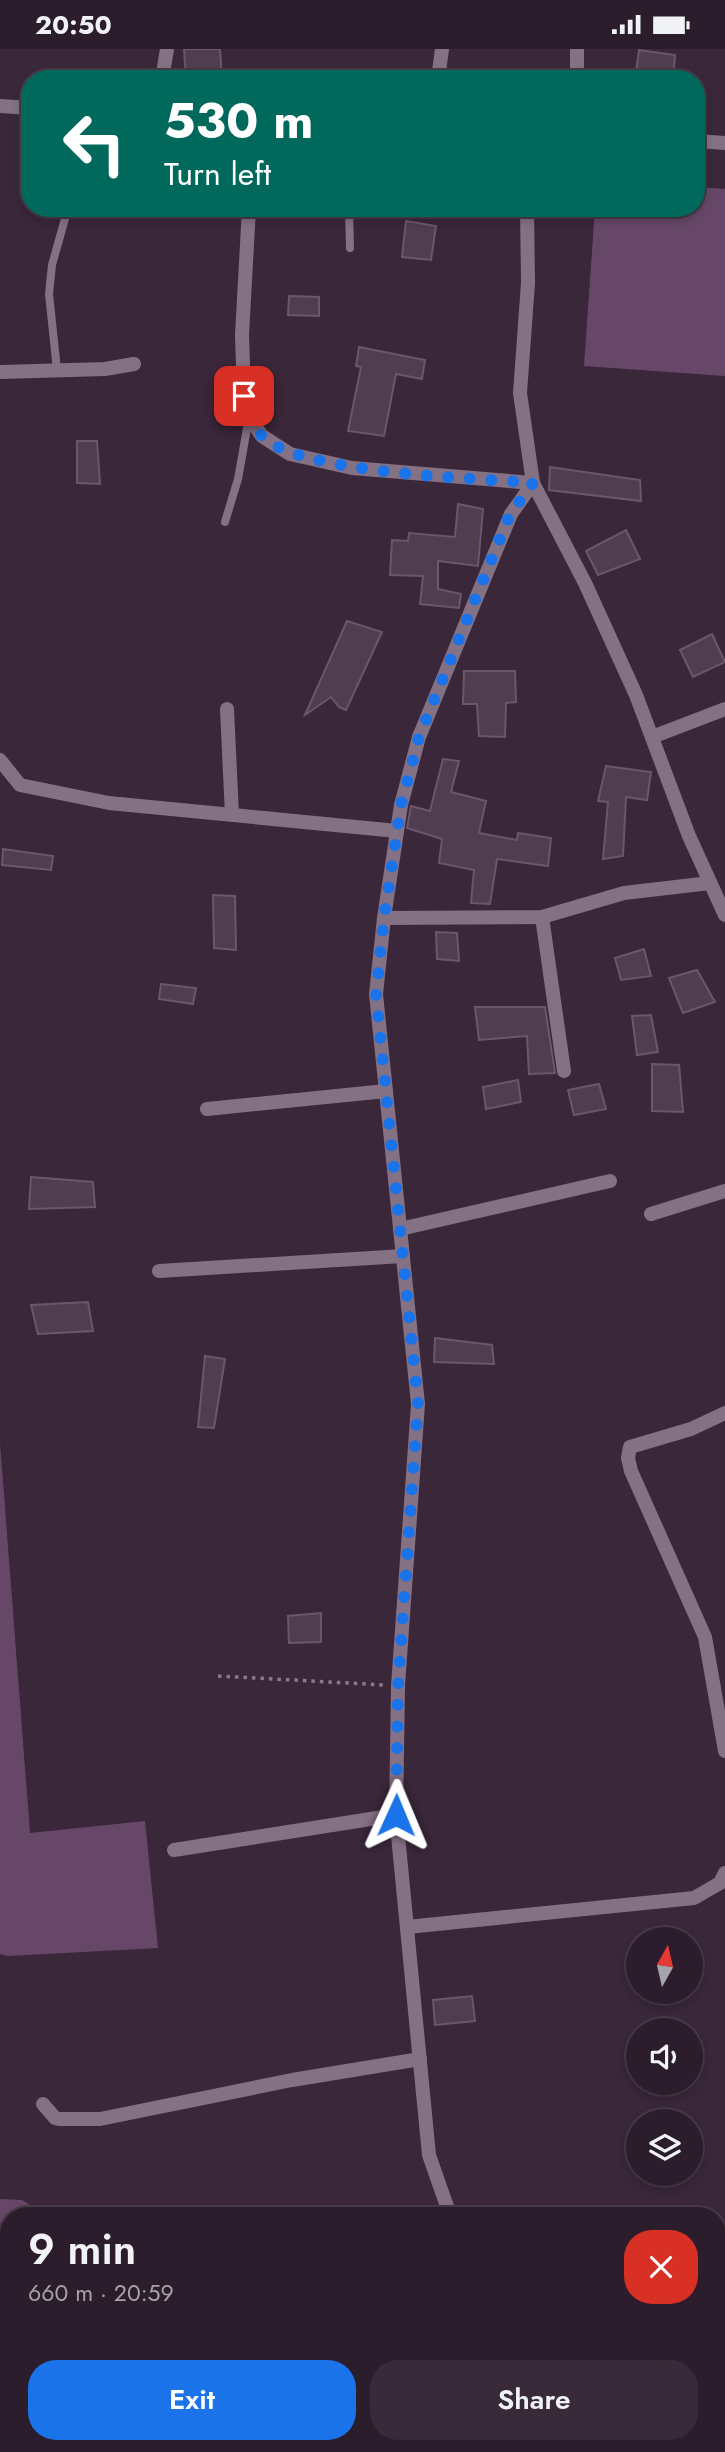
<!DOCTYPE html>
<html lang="en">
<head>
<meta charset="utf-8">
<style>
  :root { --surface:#2c1d2c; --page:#382a38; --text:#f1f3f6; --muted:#a6a2a9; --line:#483b48; --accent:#1a73e8 }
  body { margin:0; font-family:Jost,sans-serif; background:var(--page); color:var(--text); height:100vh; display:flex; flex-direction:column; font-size:26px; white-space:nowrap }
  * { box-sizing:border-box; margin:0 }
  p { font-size:23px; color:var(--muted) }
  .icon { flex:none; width:38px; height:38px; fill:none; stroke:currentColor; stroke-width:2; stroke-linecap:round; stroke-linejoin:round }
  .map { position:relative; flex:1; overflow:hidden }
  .panel { position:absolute; left:0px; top:2158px; width:726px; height:247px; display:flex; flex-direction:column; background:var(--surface); border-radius:28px 28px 0 0; box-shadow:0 4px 10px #0003,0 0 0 2px var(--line) }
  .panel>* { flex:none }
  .guide { position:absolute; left:21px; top:21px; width:684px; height:147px; border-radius:28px; box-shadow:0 4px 10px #0003,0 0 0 2px var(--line); background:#00695c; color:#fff; overflow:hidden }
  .needle { width:46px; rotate:8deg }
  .fabs { position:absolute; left:626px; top:1878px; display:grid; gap:14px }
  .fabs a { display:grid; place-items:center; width:77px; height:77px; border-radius:50%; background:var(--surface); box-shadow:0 4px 10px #0003,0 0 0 2px var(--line); font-size:35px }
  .pin { position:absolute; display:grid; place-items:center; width:60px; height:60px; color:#fff; margin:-30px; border-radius:14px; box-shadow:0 4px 10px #0006 }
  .me { position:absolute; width:77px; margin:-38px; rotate:1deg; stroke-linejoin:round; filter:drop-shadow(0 0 5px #0008) }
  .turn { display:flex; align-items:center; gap:24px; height:147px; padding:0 28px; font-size:32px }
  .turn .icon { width:91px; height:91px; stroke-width:2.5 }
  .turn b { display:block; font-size:49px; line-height:60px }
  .round { display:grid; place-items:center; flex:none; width:74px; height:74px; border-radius:28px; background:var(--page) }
  .headline { display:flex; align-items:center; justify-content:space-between; height:119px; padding:0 28px }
  h1 { font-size:42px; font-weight:600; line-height:52px }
  .action { display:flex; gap:14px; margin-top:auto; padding:14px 28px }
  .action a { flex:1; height:80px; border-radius:28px; background:var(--accent); color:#fff; font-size:28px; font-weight:600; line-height:80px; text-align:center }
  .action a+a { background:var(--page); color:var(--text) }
  .status { display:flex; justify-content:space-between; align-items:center; height:49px; padding:0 35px; background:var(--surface); direction:ltr }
  .status svg { height:19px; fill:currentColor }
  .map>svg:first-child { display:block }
</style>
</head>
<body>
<div class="status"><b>20:50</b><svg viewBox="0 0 49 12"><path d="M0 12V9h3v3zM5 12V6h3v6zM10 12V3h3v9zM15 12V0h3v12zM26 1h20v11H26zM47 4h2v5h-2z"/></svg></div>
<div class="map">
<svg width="725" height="2403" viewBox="0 0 725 2403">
  <rect width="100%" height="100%" fill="#3a273a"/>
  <g fill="#674768">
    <polygon points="697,138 725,140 725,327 584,317 595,159 696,159"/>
    <polygon points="0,1394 30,1784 145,1772 158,1899 8,1907 0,1905"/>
    <polygon points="0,2150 22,2151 47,2166 9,2166 9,2396 86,2396 87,2403 0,2403"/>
  </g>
  <g fill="#503d50" stroke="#6b576c" stroke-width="2">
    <polygon points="184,0 220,0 222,30 186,30"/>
    <polygon points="639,1 675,6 673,30 635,30"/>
    <polygon points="406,172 436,177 431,211 402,208"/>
    <polygon points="289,247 319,248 319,267 288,266"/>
    <polygon points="359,298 425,311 422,330 396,325 384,387 348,382 361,318 356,317"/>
    <polygon points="77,392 97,392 100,435 77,434"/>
    <polygon points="550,418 640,431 641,452 549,441"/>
    <polygon points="458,455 483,460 478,517 438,512 438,540 461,545 459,559 420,555 423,527 390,526 392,491 408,492 409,484 455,488"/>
    <polygon points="626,481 640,510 598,526 586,502"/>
    <polygon points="347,572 382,583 346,661 339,658 331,648 305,666"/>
    <polygon points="712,585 725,613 693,628 680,601"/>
    <polygon points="464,622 515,622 516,653 506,654 505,688 479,687 477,655 463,655"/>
    <polygon points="443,710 459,712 451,743 486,752 479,784 517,791 518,784 551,789 548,817 497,810 490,855 471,854 474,821 439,814 442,790 407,779 411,757 430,762"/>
    <polygon points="606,717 651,723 647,751 626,748 623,807 603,810 608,753 598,752"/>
    <polygon points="3,800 53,807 51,821 2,816"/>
    <polygon points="213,846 235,847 236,901 214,899"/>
    <polygon points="436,883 457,884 459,912 437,910"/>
    <polygon points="644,900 651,927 621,931 615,909"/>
    <polygon points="697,921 715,953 683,964 669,929"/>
    <polygon points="161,935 196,939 193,955 159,950"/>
    <polygon points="475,958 545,958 555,1024 529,1025 527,987 479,991"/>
    <polygon points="651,966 658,1003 637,1006 632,967"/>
    <polygon points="652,1015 679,1016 683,1063 652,1062"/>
    <polygon points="518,1031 521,1053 486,1060 483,1038"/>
    <polygon points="599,1035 606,1060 574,1066 568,1041"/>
    <polygon points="31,1128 93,1133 95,1158 29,1160"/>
    <polygon points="88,1253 93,1282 38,1285 31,1256"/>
    <polygon points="435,1289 492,1296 494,1315 434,1313"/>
    <polygon points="205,1307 225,1310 214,1379 198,1378"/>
    <polygon points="321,1564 321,1593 289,1594 288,1567"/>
    <polygon points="472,1947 475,1972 435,1976 433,1951"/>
  </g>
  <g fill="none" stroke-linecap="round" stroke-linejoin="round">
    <polyline stroke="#8a7a8a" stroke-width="3.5" stroke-dasharray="3.5 5" stroke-linecap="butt" points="218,1627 385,1636"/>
    <g stroke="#847184" stroke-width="8">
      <polyline points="349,159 350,199"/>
      <polyline points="57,321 49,245 52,216 68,159"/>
      <polyline points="225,473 238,430 249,368"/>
    </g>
    <g stroke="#847184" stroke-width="14">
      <polyline points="577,0 577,30"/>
      <polyline points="162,30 167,0"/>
      <polyline points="438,30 442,0"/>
      <polyline points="0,57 30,59"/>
      <polyline points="696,92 725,94"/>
      <polyline points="249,159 242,286 244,347 249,368 262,387 290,405 352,419 533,434"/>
      <polyline points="527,159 528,234 520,344 533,434 585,534 636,646 689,787 725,866"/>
      <polyline points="0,323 105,320 134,315"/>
      <polyline points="227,660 232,766"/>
      <polyline points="652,688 725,660"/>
      <polyline points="0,711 20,736 109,754 397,782"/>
      <polyline points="542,868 564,1022"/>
      <polyline points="384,869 542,868 624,844 710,834"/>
      <polyline points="207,1060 386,1042"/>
      <polyline points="651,1165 725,1142"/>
      <polyline points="400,1180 610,1132"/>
      <polyline points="159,1222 403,1207"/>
      <polyline points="725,1364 691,1380 630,1398 628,1409 631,1422 705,1588 725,1702"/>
      <polyline points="174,1801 396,1766"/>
      <polyline points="407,1878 694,1849 720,1834 725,1824"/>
      <polyline points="43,2055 55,2069 59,2070 100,2070 292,2031 420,2010"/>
      <polyline points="450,2166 429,2106 396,1766 398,1637 418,1355 376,945 384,869 401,756 419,688 511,465 533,434"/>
      <polyline points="463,2403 466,2396"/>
    </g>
  </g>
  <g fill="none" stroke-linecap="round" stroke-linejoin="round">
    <path stroke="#1a73e8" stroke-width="12" stroke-dasharray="0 21.6" d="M244,347C247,361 250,375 261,386C296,425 476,429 533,434L510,465L419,688L401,756L384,869L376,946L418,1354L398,1637L396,1766"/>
  </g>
</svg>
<div class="fabs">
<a><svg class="needle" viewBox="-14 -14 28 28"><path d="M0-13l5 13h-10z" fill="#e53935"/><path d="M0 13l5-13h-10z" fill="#a6a2a9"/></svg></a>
<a><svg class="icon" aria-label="sound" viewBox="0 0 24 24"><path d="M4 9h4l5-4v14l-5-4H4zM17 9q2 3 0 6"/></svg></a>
<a><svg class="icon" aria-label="layers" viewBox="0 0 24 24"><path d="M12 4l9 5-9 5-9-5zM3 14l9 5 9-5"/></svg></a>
</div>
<div class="pin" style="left:244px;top:347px;background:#d93025"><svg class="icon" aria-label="arrive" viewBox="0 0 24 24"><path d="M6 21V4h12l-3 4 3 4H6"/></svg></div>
<svg class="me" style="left:396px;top:1766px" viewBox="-20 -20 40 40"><path d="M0-17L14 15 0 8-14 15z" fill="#1a73e8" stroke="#fff" stroke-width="4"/></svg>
<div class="guide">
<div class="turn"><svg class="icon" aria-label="left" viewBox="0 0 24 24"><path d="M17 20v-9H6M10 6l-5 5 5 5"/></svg><div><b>530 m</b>Turn left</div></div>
</div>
<section class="panel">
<div class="headline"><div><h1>9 min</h1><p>660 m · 20:59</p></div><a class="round" style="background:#d93025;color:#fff"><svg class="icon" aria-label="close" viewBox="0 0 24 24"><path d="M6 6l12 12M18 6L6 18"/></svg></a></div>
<div class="action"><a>Exit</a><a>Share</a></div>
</section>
</div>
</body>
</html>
